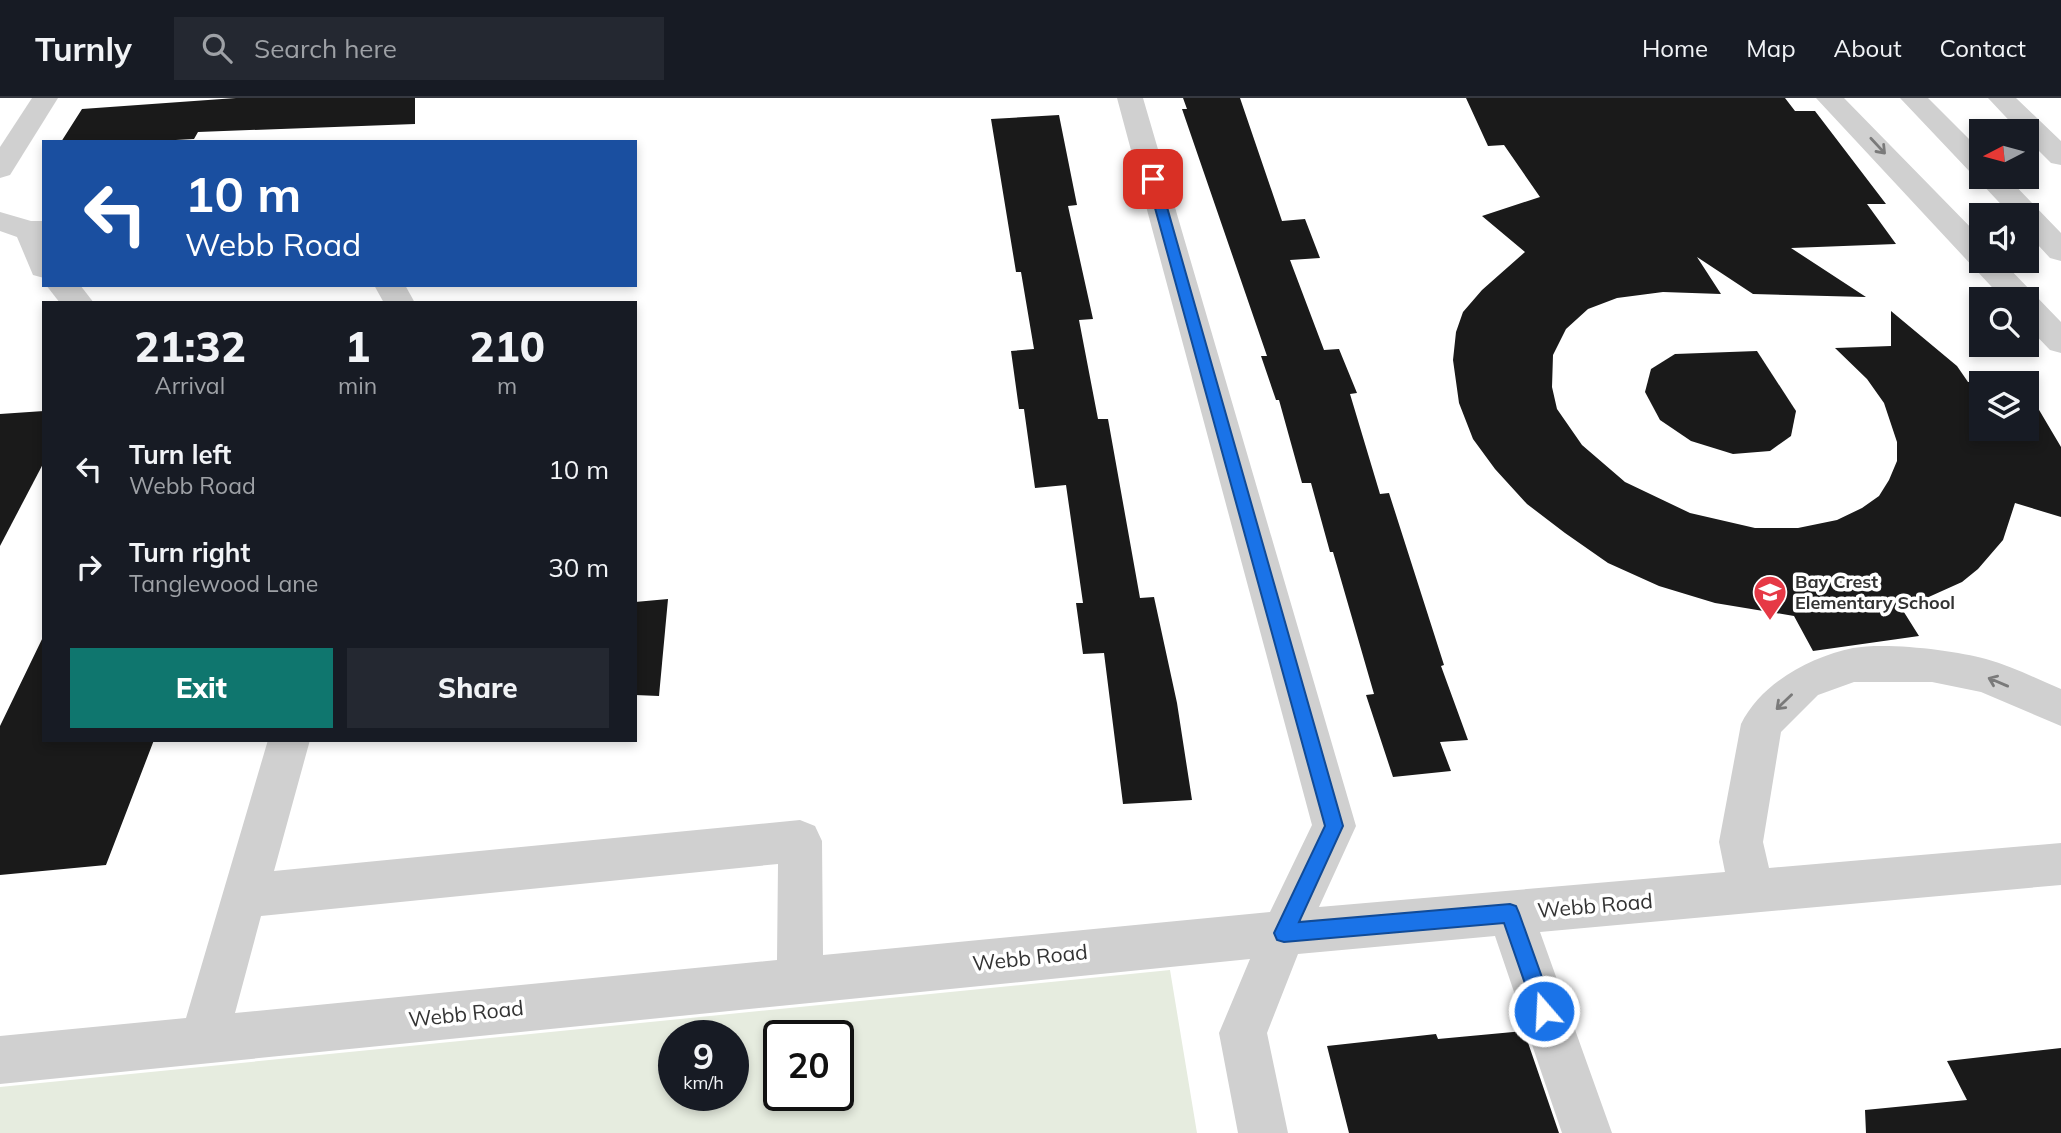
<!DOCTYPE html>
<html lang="en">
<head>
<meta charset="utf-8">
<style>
  :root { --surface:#171b24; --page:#242831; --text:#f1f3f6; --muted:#9ea1a6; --line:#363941; --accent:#0f766e }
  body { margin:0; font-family:Mulish,sans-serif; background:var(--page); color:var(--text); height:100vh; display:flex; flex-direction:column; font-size:26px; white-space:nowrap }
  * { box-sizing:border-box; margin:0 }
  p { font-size:23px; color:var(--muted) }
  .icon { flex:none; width:38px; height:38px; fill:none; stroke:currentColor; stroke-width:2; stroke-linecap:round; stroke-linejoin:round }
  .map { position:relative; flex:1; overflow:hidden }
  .sheet { position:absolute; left:42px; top:203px; width:595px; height:441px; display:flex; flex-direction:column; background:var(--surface); border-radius:0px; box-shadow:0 4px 10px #0003 }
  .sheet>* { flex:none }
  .hud { position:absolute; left:42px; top:42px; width:595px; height:147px; border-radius:0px; box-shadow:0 4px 10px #0003; background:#1a4fa0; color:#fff; overflow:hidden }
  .needle { width:46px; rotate:264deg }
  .controls { position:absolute; left:1969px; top:21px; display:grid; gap:14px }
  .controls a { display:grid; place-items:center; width:70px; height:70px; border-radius:0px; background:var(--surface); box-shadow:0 4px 10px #0003; font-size:35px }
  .speed { position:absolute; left:658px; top:922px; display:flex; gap:14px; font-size:35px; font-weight:700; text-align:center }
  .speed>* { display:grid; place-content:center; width:91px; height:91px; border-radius:50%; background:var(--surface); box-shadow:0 4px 10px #0003; line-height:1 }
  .speed small { font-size:18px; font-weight:400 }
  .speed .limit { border:4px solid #111; border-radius:10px; background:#fff; color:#111 }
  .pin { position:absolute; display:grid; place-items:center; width:60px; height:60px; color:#fff; margin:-30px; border-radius:14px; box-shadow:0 4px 10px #0006 }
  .me { position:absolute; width:77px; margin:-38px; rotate:341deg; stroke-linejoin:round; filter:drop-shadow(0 0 5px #0008) }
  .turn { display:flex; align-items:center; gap:24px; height:147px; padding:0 28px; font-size:32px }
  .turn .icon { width:91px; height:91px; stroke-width:2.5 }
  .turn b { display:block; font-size:49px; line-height:60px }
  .eta { display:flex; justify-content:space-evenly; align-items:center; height:119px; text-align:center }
  .eta b { font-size:42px; font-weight:800; line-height:49px }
  .cta { display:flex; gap:14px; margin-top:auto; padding:14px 28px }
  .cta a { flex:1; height:80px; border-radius:0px; background:var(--accent); color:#fff; font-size:28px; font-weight:800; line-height:80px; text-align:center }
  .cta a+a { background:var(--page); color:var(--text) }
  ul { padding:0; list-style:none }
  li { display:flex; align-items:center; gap:21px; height:98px; padding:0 28px }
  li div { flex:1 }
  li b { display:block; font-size:26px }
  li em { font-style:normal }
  header { display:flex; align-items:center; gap:42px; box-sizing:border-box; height:98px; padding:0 35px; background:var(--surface); border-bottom:2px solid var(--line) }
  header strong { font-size:33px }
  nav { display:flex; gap:38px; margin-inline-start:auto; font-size:24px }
  .search { width:490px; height:63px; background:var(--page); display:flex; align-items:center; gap:18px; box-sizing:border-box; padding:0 24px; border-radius:0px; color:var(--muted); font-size:26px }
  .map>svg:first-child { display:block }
</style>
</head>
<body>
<header>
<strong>Turnly</strong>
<div class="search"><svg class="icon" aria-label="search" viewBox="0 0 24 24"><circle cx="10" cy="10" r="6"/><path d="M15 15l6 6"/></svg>Search here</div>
<nav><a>Home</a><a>Map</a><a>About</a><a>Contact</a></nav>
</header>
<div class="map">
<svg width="2061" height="1035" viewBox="0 0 2061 1035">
  <rect width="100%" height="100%" fill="#fff"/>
  <path fill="#e6ecdf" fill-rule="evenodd" d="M1170,872L1197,1035H0V989ZM733,938V998H674V938ZM838,938V998H779V938Z"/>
  <g fill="#1a1a1a">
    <polygon points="236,0 415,0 415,26 198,34 194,41 139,44 61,44 82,11"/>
    <polygon points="1183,0 1240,0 1282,123 1305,121 1320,160 1290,162 1324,252 1339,251 1357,295 1350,296 1380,396 1389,395 1444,567 1441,568 1468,642 1440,644 1451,673 1393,679 1366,597 1374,596 1333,454 1330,454 1311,385 1302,385 1279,302 1276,302 1261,258 1267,258 1182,11 1187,11"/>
    <polygon points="1466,0 1785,0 1795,13 1815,13 1886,106 1867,106 1896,146 1791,150 1866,199 1753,196 1697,159 1721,196 1663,194 1617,200 1588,211 1566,231 1553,257 1552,289 1557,311 1582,347 1625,384 1690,415 1755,430 1798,430 1837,422 1862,410 1879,398 1889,382 1897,363 1897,344 1884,305 1867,281 1835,250 1891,248 1891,213 1957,268 1968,284 2022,282 2024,285 1981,285 1981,331 2026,331 2026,290 2061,349 2061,419 2015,405 2003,442 1978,471 1962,484 1902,511 1919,538 1813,553 1794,518 1715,505 1659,488 1608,465 1565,435 1527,406 1495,371 1473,341 1459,305 1453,262 1456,234 1463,214 1482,192 1525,154 1482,118 1540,99 1504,47 1488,48"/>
    <polygon points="1059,17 1077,107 1068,108 1093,221 1079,222 1098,321 1108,321 1140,500 1154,499 1177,605 1192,702 1123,706 1104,555 1083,556 1076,505 1083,505 1066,387 1035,390 1024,311 1019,311 1011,253 1034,251 1021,174 1016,174 991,21"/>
    <polygon points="1757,253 1796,313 1791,338 1770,353 1733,356 1691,343 1660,322 1645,294 1651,271 1675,256"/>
    <polygon points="44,313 44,364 0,448 0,316"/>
    <polygon points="668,501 659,598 635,597 635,504"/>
    <polygon points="44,537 44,642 154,642 106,767 0,777 0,628"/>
    <polygon points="1524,933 1559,1035 1349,1035 1327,948 1436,936 1438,941"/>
    <polygon points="2061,950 2061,1035 1866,1035 1865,1012 1967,1002 1947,963"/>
  </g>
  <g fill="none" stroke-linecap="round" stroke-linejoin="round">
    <g fill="#d0d0d0" fill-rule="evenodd">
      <polygon points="32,0 58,0 10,77 0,80 0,49"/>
      <path d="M1117,0H1143L1356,728L1319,809L1725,774L1719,744L1741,626C1761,585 1810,559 1853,550C1886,544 1954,552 1986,561C2012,568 2037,581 2061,591V628L1981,594L1932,584H1854L1818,597L1781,634L1763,744L1769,770L2061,745V787L1540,834L1612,1035H1562L1495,838L1298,856L1267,935L1288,1035H1238L1219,935L1250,861L0,986V938L186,920L268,642H310L274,773L800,722L815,728L822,743L823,857L1270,814L1312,727ZM778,766L777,862L235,915L261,818Z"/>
      <polygon points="1816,0 1844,0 1981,140 1981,163 2002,163 2061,224 2061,255 2050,252 2026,227 2026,201 2003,201"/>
      <polygon points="1900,0 1928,0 1981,53 1981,79 2007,79 2061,135 2061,163 2050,160 2026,134 2026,117 2011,117 1981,85 1978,77 1971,75"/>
      <polygon points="1988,0 2016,0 2061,43 2061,67 2051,65 2026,40 2026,33 2019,33"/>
      <polygon points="0,114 31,123 44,123 44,180 33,177 17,139 0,133"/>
      <polygon points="46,187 80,187 94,205 60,205"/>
      <polygon points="374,187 405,187 415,205 384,205"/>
    </g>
  </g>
  <defs><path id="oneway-shaft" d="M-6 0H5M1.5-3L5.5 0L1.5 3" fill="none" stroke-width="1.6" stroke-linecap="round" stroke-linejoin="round" transform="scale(1.75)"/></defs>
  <g stroke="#7a7a7a">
    <use href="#oneway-shaft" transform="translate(1878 48) rotate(47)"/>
    <use href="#oneway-shaft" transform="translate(1998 584) rotate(-157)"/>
    <use href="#oneway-shaft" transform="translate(1784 604) rotate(136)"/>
  </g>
  <polygon fill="#1a73e8" stroke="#114b97" stroke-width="2" points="1153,77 1159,81 1343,728 1299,824 1510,806 1516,808 1519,815 1554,913 1551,920 1544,923 1537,920 1504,825 1284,844 1277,842 1274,835 1325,728 1147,81"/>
  <defs>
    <symbol id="school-pin" viewBox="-11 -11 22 30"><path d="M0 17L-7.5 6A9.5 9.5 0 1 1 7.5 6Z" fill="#e63946" stroke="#fff"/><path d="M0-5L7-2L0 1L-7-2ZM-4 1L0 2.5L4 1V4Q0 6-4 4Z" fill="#fff"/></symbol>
  </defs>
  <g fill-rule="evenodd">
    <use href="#school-pin" x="1751" y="475" width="38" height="52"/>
  </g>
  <g text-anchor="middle" stroke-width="7" stroke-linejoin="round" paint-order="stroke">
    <g font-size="18" font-weight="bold" fill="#333" stroke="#fff" text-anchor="start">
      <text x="1795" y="490">Bay Crest<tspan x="1795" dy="21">Elementary School</tspan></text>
    </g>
    <g font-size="21" fill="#333" stroke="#fff">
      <text transform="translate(1595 808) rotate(-5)" y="7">Webb Road</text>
      <text transform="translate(1030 860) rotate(-6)" y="7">Webb Road</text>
      <text transform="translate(466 916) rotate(-6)" y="7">Webb Road</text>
    </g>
  </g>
</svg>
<div class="controls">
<a><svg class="needle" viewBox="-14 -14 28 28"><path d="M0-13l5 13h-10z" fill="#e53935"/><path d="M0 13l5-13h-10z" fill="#9ea1a6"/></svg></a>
<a><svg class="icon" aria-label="sound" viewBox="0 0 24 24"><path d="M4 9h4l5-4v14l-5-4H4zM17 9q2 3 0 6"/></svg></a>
<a><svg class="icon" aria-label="search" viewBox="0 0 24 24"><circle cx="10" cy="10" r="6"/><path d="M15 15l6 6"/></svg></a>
<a><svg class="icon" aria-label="layers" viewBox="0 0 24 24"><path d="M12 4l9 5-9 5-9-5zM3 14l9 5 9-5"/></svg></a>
</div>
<div class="speed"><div>9<small>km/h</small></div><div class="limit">20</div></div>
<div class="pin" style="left:1153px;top:81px;background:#d93025"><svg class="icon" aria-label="arrive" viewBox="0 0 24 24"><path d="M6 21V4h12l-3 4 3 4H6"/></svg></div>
<svg class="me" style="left:1544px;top:913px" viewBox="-20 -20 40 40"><circle r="17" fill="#1a73e8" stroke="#fff" stroke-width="3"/><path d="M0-11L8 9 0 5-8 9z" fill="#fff"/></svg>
<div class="hud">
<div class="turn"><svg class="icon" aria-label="left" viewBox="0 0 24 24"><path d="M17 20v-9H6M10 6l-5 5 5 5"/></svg><div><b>10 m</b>Webb Road</div></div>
</div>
<section class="sheet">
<div class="eta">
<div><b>21:32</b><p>Arrival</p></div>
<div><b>1</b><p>min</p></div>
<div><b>210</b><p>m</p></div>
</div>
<ul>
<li><svg class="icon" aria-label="left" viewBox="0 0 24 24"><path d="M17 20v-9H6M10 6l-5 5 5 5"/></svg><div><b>Turn left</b><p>Webb Road</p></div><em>10 m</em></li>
<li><svg class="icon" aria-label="right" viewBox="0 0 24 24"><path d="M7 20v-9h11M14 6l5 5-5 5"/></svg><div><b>Turn right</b><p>Tanglewood Lane</p></div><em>30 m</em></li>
</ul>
<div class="cta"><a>Exit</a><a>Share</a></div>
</section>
</div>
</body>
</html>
